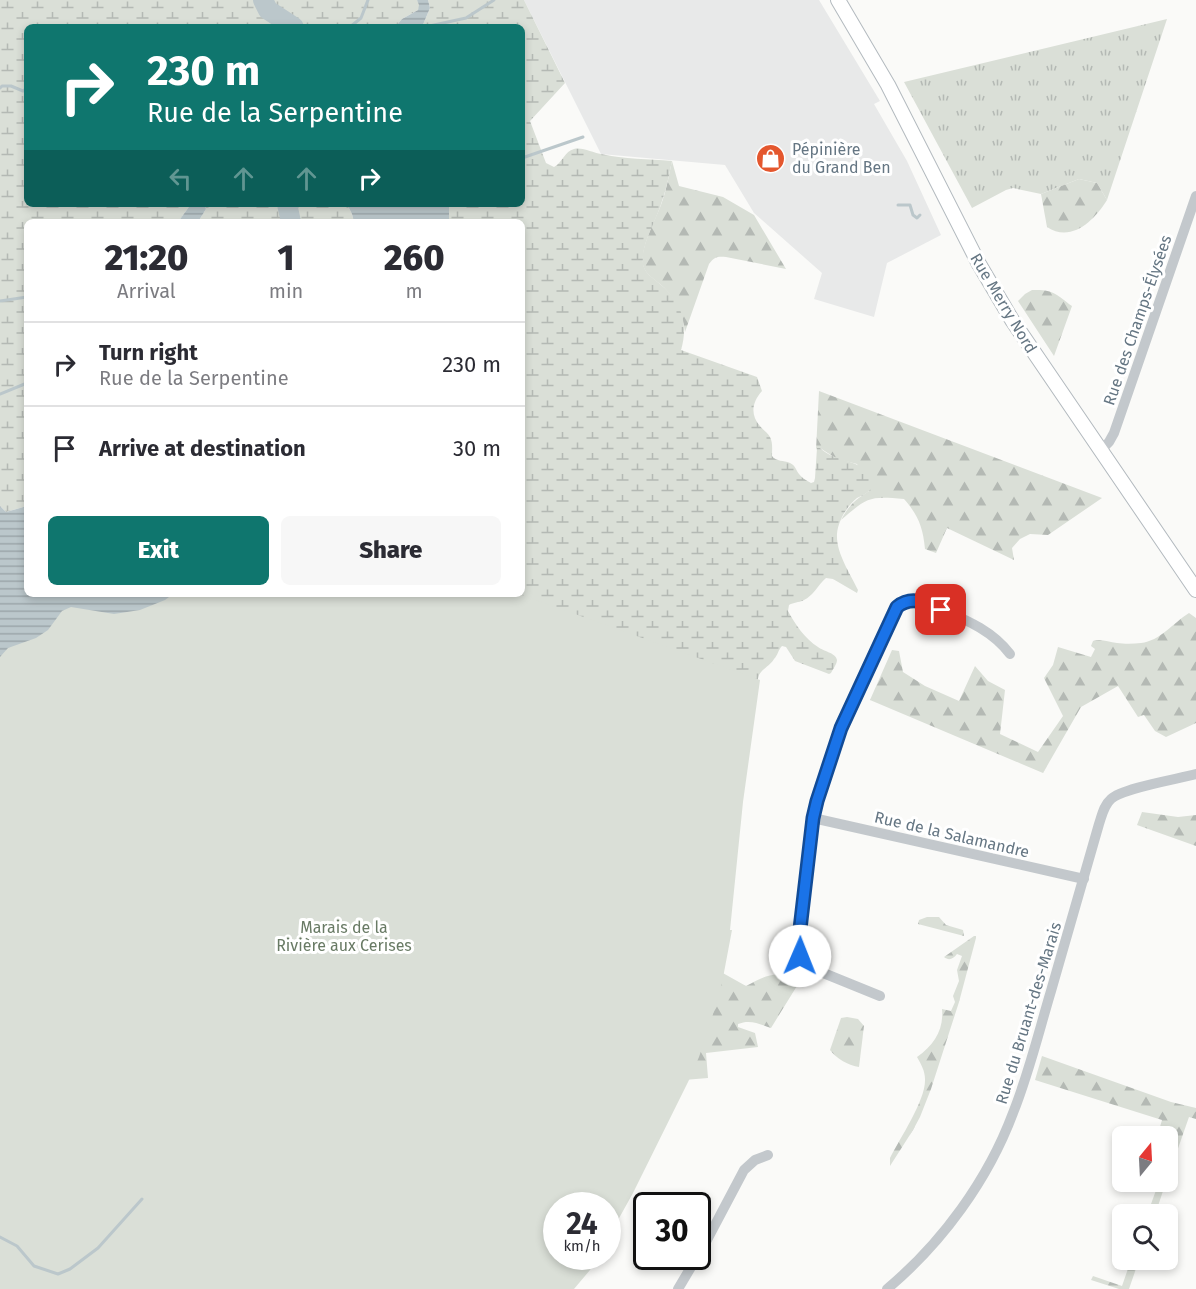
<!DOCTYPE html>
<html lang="en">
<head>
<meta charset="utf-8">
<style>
  :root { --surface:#fff; --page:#f7f7f7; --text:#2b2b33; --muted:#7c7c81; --line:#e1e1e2; --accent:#0f766e }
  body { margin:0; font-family:"Fira Sans",sans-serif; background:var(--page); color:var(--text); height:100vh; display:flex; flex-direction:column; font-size:22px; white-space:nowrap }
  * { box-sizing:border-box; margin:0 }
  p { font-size:20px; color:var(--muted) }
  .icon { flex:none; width:33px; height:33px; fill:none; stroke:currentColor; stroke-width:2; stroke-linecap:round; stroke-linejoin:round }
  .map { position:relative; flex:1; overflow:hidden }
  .details { position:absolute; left:24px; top:219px; width:501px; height:378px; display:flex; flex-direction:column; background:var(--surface); border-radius:9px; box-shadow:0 3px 9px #0003 }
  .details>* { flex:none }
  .hud { position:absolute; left:24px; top:24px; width:501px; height:183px; border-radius:9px; box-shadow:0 3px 9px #0003; background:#0f766e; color:#fff; overflow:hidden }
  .needle { width:39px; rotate:18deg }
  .tools { position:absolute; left:1112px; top:1126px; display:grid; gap:12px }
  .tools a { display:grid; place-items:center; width:66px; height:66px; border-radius:9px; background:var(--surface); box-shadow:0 3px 9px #0003; font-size:30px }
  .speed { position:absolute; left:543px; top:1192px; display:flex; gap:12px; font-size:30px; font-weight:700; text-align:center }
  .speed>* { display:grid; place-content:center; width:78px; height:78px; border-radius:50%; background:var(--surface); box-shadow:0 3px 9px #0003; line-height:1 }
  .speed small { font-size:15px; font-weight:400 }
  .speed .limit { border:3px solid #111; border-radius:9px; background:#fff; color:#111 }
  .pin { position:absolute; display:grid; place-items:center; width:51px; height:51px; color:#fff; margin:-26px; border-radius:12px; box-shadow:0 3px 9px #0006 }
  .me { position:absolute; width:66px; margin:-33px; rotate:1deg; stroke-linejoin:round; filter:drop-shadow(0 0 4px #0008) }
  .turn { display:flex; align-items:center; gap:21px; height:126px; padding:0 24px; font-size:27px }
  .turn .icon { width:78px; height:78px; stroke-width:2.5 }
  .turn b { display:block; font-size:42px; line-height:51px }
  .lanes { display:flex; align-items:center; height:57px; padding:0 24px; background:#0003; justify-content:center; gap:30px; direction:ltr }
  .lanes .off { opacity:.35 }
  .eta { display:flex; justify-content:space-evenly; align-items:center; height:102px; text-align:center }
  .eta b { font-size:36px; font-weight:800; line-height:42px }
  .cta { display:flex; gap:12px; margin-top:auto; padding:12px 24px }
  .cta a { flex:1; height:69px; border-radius:9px; background:var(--accent); color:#fff; font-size:24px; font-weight:800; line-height:69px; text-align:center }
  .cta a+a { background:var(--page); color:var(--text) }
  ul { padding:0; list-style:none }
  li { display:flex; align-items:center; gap:18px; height:84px; padding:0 24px; border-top:2px solid var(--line) }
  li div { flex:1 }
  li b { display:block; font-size:22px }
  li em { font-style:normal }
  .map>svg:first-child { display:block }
</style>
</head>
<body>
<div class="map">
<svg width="1196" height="1289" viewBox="0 0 1196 1289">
  <defs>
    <pattern id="grass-tufts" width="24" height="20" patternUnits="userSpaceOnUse" patternTransform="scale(1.5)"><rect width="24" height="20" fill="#dadfd7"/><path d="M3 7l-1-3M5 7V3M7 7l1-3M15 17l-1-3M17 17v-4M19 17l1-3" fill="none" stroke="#b4b9b4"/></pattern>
    <pattern id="forest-firs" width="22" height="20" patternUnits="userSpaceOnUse" patternTransform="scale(1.5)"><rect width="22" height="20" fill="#dadfd7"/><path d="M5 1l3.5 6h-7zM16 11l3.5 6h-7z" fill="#b4b9b4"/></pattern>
    <pattern id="wetland-marsh" width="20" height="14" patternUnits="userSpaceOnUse" patternTransform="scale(1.5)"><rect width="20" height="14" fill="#dadfd7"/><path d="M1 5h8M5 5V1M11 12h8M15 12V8" fill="none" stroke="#b4b9b4"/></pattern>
    <pattern id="water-rules" width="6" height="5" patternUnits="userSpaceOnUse" patternTransform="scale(1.5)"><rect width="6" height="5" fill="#bbc7cb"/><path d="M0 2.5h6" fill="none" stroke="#9ca6aa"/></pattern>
  </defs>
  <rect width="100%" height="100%" fill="#fafaf8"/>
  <polygon fill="#e8e9e9" points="524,0 819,0 880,101 874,104 907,161 941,235 887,263 874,317 814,299 822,273 754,213 725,165 601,154"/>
  <polygon fill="url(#grass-tufts)" points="1167,19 1107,200 1097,183 1079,179 1041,194 1013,188 1006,190 972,208 904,82"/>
  <g fill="url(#forest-firs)">
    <path d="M672,161L679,186L723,197L754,215L786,269L726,257C718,256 714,257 709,264L685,332C683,315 674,295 660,284C654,279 647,275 644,268C637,251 657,218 662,202C667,188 669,174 672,161Z"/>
    <path d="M1079,179L1097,183L1107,200C1094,221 1071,243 1047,227L1041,194Z"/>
    <path d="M1032,290C1053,289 1056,294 1072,306L1054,356L1018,301L1025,294Z"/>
    <path d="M819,391L1102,498L1048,535L1030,534L1020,539L1012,548L1014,560L947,528L936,553L925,549C923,527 918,515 904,499C869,496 868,497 841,520C849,505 855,500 869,491L857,464L837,459L820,448H817L816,450Z"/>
    <path d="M1189,613L1196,618V723L1166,737L1155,731L1144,715L1138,717L1118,686L1081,707L1043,773L870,700L892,650L899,651L903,672L925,686L959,701L975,666L988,681L1005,690L1000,734L1038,752L1063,716L1044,678L1053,665L1058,647L1091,657L1095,649L1091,646L1093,641C1101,638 1108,642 1117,643C1124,644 1133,644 1141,643C1160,641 1173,623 1189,613Z"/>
    <polygon points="1142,812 1178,817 1196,815 1196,846 1137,825"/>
    <polygon points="927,917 939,917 946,925 963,930 964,936 918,924 919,920"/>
    <path d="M974,936H976V938L959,1002L931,1089L920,1117L913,1130L890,1166V1158C900,1138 926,1100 925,1079C925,1071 921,1064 917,1057C934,1045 944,1030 942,1009L951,1011L955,1002L953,996L959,981L957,970L962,956L957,954C953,959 949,961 944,957Z"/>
    <path d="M721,972L746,986C767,975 777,969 800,981L771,1028C760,1024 750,1019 738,1024V1027L755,1033L758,1047L706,1053L708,1078L684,1080Z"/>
    <path d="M847,1017L858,1019L864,1026L859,1067C849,1066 836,1058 830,1050L841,1018Z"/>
    <polygon points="1042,1056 1171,1102 1196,1108 1196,1119 1189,1117 1167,1180 1167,1158 1169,1152 1167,1151 1167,1137 1157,1137 1162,1120 1035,1080"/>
    <polygon points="1159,1182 1166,1182 1155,1215 1147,1215"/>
    <polygon points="1131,1260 1139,1260 1129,1289 1119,1289 1091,1280 1093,1276 1122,1286"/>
  </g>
  <g fill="url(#wetland-marsh)">
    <polygon points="0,0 417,0 420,5 418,10 402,19 395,27 27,27 27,204 191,204 178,222 27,222 27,506 6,512 0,506"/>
    <path d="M428,0H524L565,83L530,121L546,163L554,167C562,163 565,151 574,149C583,147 593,153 601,154C624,159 649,159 672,161C669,174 667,188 662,201C657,220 641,243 643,263C644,273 653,278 660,284C681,301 689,323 681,350L757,377L762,391C752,402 750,415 760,426C763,430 768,433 770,437C773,443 772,450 772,456C777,462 783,460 790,463C795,465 796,470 799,474C802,478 806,480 811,483L814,482L815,478L817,448H820C834,461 853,459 865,470C869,475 874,486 869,491C866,494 861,496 857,498C847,506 838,521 837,534C836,553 850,573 858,590L857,593L833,579L826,578C818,585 813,596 804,600C798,603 794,602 789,605L788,611C795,624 805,639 818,647C823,651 836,653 837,660C837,664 833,669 831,673L829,674L795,661L786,647L782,646C778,650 778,655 774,659C770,666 763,668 759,675L608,1206H556V1257L0,1289V947L173,594H522V222H449V204H522V27H422L430,8Z"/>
    <polygon points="204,204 347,204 352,214 354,222 198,222 206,209"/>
  </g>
  <polygon fill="#dadfd7" points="0,573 27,594 519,594 760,680 743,802 730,930 732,930 722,983 711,1021 699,1057 689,1080 633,1193 608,1238 608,1206 556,1206 556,1257 597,1257 590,1270 574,1289 0,1289"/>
  <g fill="url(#water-rules)">
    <polygon points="417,0 428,0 430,8 422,27 395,27 402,19 418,10 419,5"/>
    <polygon points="191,204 204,204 206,209 198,222 178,222"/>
    <polygon points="347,204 449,204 449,222 354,222 352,214"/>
    <polygon points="0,506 6,512 27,506 27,594 173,594 165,600 140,610 114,614 71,607 62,611 48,630 36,638 8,648 0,657"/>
  </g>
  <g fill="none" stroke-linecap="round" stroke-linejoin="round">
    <g stroke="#bbc7cb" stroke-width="3">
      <polyline points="350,27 361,18 368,0"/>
      <polyline points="425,27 466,18 494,0"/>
      <polyline points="0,88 2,86 11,86 23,91 27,88"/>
      <polyline points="522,158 583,137"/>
      <polyline points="898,205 910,205 913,215 917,218 920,215"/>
      <polyline points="0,301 27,297"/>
      <polyline points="0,394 27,383"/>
      <polyline points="0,1237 17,1246 34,1266 58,1274 70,1269 98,1248 142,1199"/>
    </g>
    <g stroke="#bbc7cb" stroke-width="20">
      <polyline points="263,0 268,10 294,27"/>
      <polyline points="287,204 291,222"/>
    </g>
    <defs>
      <polyline id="secondary" points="838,0 888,85 979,264 1012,320 1196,590"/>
    </defs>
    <use href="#secondary" stroke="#b3babf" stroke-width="16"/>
    <g stroke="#c3c8cc" stroke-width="10">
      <polyline points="1100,451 1109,442 1114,433 1196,196"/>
      <polyline points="813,818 1084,879"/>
      <path d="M880,996L811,968L802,961L798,951L813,818L817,801L841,728L895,611C902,601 911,598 923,601C954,616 988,625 1010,654"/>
      <polyline points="698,1257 744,1170 755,1160 768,1155"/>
      <polyline points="678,1289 697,1257"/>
      <path d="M887,1289C942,1243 988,1180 1013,1113C1029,1073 1039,1031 1051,991C1067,935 1083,880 1099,824C1102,815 1104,805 1111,799C1122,788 1178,779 1196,774"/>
    </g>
    <use href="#secondary" stroke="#fff" stroke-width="14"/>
  </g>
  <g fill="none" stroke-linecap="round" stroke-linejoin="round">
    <defs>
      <path id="route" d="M800,956L798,946L813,818L817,801L841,728L897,607C912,595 926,603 941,610"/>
    </defs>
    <use href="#route" stroke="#114b97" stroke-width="15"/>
    <use href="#route" stroke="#1a73e8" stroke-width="10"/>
  </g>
  <defs>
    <symbol id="shop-disc" viewBox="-11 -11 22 22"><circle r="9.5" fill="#e4572e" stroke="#fff"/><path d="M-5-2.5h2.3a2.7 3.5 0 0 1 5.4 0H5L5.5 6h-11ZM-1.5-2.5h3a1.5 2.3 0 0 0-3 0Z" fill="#fff"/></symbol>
  </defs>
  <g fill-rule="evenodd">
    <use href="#shop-disc" x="754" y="142" width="33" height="33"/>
  </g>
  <g text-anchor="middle" stroke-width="6" stroke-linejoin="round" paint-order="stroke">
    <g font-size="16" fill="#657683" stroke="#fff" text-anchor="start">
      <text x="792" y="155">Pépinière<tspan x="792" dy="18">du Grand Ben</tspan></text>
    </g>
    <g font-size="16" fill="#657683" stroke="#fff">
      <text transform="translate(1004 303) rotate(59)" y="6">Rue Merry Nord</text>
      <text transform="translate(1137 320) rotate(-71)" y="6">Rue des Champs-Élysées</text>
      <text transform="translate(952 834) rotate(13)" y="6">Rue de la Salamandre</text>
      <text transform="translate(1028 1013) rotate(-73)" y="6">Rue du Bruant-des-Marais</text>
    </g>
    <g font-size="16" fill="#687a64" stroke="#fff">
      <text x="344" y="933">Marais de la<tspan x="344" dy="18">Rivière aux Cerises</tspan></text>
    </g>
  </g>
</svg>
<div class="tools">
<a><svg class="needle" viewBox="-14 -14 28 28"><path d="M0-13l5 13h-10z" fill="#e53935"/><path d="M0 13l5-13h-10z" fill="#7c7c81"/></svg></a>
<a><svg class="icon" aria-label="search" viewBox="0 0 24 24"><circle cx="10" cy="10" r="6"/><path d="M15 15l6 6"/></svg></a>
</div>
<div class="speed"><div>24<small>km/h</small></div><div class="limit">30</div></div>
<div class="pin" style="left:941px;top:610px;background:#d93025"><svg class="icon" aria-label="arrive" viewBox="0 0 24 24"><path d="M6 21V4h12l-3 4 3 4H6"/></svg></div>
<svg class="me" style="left:800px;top:956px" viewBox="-20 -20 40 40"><circle r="19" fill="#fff"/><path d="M0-13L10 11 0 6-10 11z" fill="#1a73e8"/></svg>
<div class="hud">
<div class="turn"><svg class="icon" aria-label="right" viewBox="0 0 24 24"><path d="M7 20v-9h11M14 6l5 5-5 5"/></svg><div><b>230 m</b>Rue de la Serpentine</div></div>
<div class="lanes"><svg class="icon off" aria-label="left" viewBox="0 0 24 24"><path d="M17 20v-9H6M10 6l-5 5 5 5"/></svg><svg class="icon off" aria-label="ahead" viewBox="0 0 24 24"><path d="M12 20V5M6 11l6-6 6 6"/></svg><svg class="icon off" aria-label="ahead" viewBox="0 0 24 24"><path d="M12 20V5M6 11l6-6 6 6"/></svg><svg class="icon" aria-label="right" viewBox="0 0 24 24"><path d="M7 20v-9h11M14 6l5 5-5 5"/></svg></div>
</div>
<section class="details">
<div class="eta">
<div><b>21:20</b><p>Arrival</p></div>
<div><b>1</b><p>min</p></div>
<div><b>260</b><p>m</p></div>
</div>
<ul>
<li><svg class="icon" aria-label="right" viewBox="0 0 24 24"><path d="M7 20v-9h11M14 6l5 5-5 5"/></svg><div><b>Turn right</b><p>Rue de la Serpentine</p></div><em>230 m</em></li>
<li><svg class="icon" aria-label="arrive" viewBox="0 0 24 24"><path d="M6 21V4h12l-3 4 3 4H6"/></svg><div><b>Arrive at destination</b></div><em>30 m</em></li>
</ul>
<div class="cta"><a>Exit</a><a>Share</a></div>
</section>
</div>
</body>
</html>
